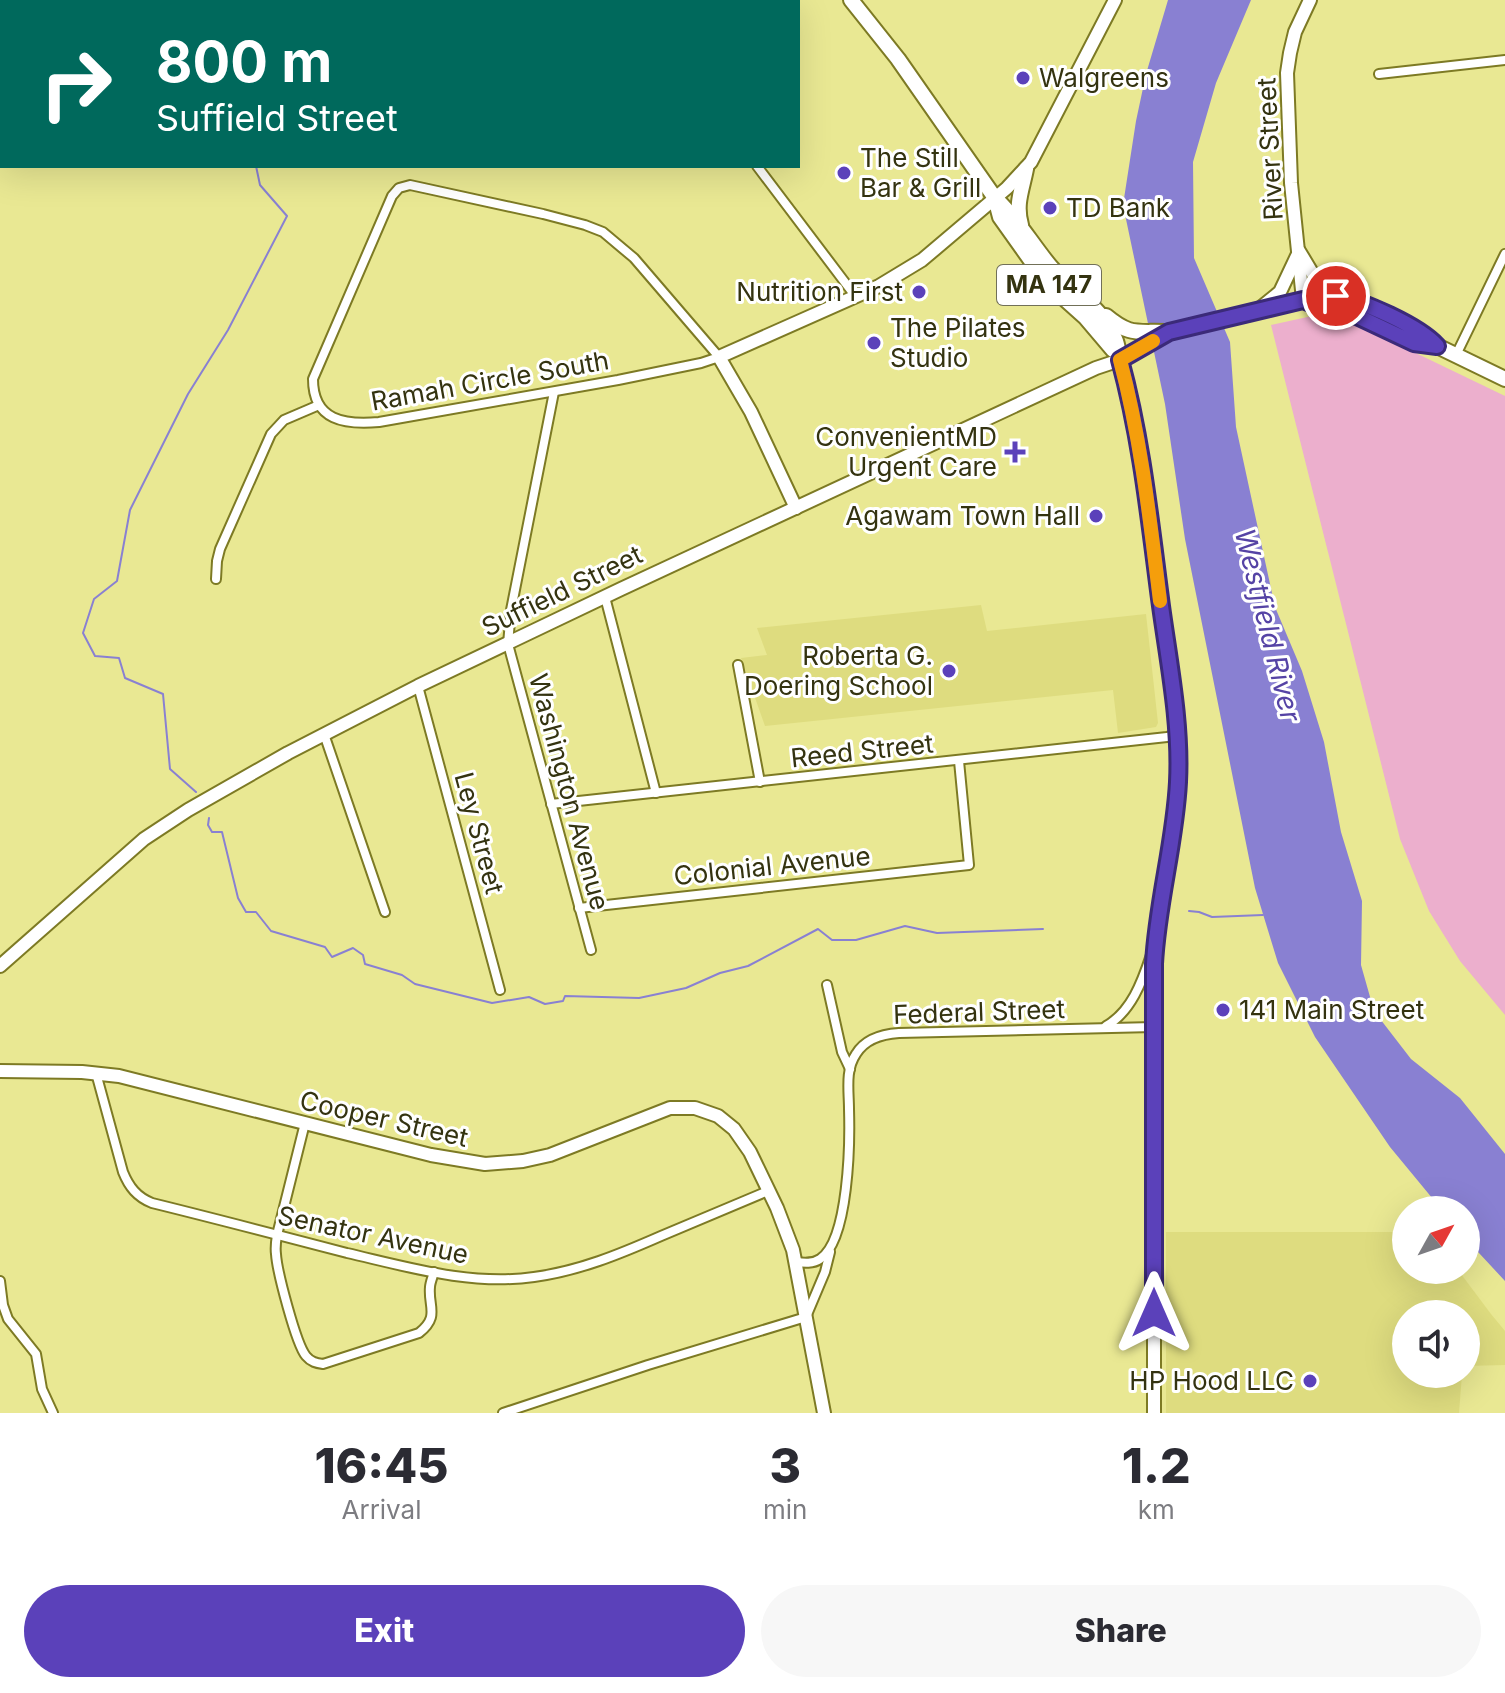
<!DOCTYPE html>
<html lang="en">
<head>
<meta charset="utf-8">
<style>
  :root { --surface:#fff; --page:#f7f7f7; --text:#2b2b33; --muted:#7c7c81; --accent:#5b41ba }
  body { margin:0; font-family:Inter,sans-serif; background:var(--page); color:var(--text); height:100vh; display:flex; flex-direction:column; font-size:30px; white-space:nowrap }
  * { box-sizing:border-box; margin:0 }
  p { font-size:26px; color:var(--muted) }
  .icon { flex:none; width:44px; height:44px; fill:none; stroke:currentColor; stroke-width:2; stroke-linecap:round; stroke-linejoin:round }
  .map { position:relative; height:1413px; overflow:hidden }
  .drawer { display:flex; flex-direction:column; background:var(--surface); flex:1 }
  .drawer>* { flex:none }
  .hud { position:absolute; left:0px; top:0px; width:800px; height:168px; box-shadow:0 8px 32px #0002; background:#00695c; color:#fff; overflow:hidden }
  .needle { width:52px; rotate:50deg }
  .fabs { position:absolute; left:1392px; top:1196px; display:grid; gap:16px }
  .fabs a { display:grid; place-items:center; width:88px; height:88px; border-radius:50%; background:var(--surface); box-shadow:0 8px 32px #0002; font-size:40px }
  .pin { position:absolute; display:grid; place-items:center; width:68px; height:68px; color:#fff; margin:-34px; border:4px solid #fff; border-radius:50%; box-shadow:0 2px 8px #0007 }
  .me { position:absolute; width:88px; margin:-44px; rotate:0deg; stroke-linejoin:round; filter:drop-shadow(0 0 6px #0008) }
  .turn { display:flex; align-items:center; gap:28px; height:168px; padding:0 24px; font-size:36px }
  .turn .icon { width:104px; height:104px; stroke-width:2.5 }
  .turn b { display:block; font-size:56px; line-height:68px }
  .eta { display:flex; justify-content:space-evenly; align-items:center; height:136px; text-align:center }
  .eta b { font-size:48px; font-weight:800; line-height:56px }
  .action { display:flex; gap:16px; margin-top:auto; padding:16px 24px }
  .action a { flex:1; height:92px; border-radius:48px; background:var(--accent); color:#fff; font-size:32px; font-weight:800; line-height:92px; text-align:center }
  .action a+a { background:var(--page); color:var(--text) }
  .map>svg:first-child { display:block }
</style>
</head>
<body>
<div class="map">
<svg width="1505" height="1413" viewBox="0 0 1505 1413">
  <rect width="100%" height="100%" fill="#e9e893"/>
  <g fill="#dedc7f">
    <polygon points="981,605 987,631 1146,614 1158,723 1156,727 1118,733 1113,690 765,726 741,658 767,655 757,628"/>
    <polygon points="1166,1232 1406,1232 1406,1270 1458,1270 1491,1314 1505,1331 1505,1365 1466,1366 1466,1314 1406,1314 1406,1374 1462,1374 1459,1413 1166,1413"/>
  </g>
  <polygon fill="#ecafcd" points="1312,316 1339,316 1505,396 1505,1015 1460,961 1429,911 1400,839 1271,325"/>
  <polygon fill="#8980d2" points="1168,0 1251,0 1216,83 1193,162 1194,258 1230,342 1236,427 1275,607 1302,671 1324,742 1341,832 1362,901 1361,965 1374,1011 1411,1059 1460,1098 1505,1154 1505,1281 1466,1239 1466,1210 1442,1210 1390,1147 1315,1037 1278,963 1255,888 1185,539 1165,404 1123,205 1136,121 1146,74"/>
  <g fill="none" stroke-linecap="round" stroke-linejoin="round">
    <g stroke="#8980d2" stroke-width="2">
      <polyline points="308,0 308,2"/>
      <polyline points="196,792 170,769 163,694 125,678 119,658 95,656 83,633 94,599 117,581 130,510 188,394 228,330 287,216 260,185 256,166"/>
      <polyline points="209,818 208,825 212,832 222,832 238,898 246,912 256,912 271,931 325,947 332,957 353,948 363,955 365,964 402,975 415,984 492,1003 529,997 545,1004 563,1001 565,996 639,998 686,988 720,973 748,966 818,929 832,940 856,940 905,926 937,933 1043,929"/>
      <polyline points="1189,911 1199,912 1212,917 1263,915"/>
    </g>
    <defs>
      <g id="street">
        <polyline points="443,2 445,0"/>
        <polyline points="1379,74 1505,60"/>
        <polyline points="757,166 856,297"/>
        <path d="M410,185L543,214L585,225L603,232L634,258L719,357L701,363L618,380L379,422C345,425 313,421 313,379L392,196L399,188Z"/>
        <polyline points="1456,355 1505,254"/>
        <polyline points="554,392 511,610 508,644 591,950"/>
        <polyline points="216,579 217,561 220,549 271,434 284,420 319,405"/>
        <polyline points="605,597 656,793"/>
        <polyline points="738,665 760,782"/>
        <polyline points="418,686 500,990"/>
        <polyline points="324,734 385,912"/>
        <polyline points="551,804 1167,737 1177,734"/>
        <polyline points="579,908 969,865 959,761"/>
        <polyline points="827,985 842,1052 850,1069"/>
        <path d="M1106,1026C1131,1012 1142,982 1151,955"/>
        <path d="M96,1073L123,1172C129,1187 137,1197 152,1203C217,1219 282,1236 347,1253C408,1267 471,1286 534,1277C579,1271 620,1254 661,1236C697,1221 733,1206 768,1191"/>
        <path d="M305,1123L277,1235C276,1241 275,1247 276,1254C277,1271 296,1344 306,1356C311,1362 316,1363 323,1364L419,1333C440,1316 428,1307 430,1287C430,1283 433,1276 434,1272"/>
        <path d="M796,1262C804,1263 813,1264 820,1259C849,1240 850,1142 849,1109C849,1091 845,1070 856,1054C865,1039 883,1034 899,1033L1154,1027"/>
        <polyline points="0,1281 3,1305 8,1319 36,1354 42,1389 53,1413"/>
        <polyline points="503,1413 648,1365 806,1317 825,1272 830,1252"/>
      </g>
      <g id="secondary">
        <polyline points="1299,251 1314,276 1350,296"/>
        <polyline points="1303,300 1291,183 1287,73 1290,53 1295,32 1310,0"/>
        <polyline points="1258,310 1280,292 1297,256"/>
        <polyline points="796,508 751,412 719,357 879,286 922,260 1007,188 1031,162 1115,0"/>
        <path d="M0,966L144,839L188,810L288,753L418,686L621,589L1096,368L1120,360C1142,441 1150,523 1161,606C1169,665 1180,724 1178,782C1176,843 1157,903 1154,964V1413"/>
        <polyline points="0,1071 82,1072 119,1076 431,1155 485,1164 523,1161 550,1155 670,1108 695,1108 718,1116 734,1129 750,1152 777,1208 793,1250 824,1413"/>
      </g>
      <g id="primary">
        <path d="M851,0L898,59L995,198C1017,218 1031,243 1050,266C1071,291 1105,309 1116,341C1118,347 1119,354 1120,360"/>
        <polyline points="995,198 1000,217 1047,283 1085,317 1113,350"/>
        <path d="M1021,225C1015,204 1022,190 1026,169"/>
        <polyline points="1307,302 1342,309 1414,343 1437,346 1505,379"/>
        <path d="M1106,316C1130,336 1136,331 1165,332"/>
        <path d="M1120,360L1169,332L1322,295C1352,297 1374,309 1400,322C1414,329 1426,334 1437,346"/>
      </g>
    </defs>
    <use href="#street" stroke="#7d7a24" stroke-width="12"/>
    <use href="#secondary" stroke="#7d7a24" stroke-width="16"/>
    <use href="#primary" stroke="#7d7a24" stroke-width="18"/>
    <use href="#street" stroke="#fff" stroke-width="8"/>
    <use href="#secondary" stroke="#fff" stroke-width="12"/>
    <use href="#primary" stroke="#fff" stroke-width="14"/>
  </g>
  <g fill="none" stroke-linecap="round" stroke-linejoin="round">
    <defs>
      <path id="route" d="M1154,1313V964C1157,903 1175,843 1178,782C1181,724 1169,664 1161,606C1150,523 1142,441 1120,360L1169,332L1303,300L1313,304L1342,309L1414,343L1437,346C1419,326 1363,301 1336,296"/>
    </defs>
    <use href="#route" stroke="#3b2a79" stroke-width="20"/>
    <use href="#route" stroke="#5b41ba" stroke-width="14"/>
    <path stroke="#f59e0b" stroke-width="14" d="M1153,341L1120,360C1141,439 1150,520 1160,601"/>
  </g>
  <g fill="#5b41ba" stroke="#fff" stroke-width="3">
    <circle cx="1023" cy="78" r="8"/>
    <circle cx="844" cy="173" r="8"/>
    <circle cx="1050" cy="208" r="8"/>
    <circle cx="919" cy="292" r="8"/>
    <circle cx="874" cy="343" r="8"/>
    <path d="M1011 440h8v8h8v8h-8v8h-8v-8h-8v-8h8z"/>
    <circle cx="1096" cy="516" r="8"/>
    <circle cx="949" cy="671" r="8"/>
    <circle cx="1223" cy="1010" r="8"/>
    <circle cx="1310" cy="1381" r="8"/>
  </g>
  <g text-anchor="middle" stroke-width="6" stroke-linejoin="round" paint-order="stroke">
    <rect fill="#fff" stroke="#717058" stroke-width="2" x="997" y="265" width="104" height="40" rx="6"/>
    <g font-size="24" font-weight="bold" fill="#343310">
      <text x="1049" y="293">MA 147</text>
    </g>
    <g font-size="26" fill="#343310" stroke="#fff" text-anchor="start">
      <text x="1039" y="87">Walgreens</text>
      <text x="860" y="167">The Still<tspan x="860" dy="30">Bar &amp; Grill</tspan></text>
      <text x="1066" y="217">TD Bank</text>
      <text x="903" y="301" text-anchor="end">Nutrition First</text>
      <text x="890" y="337">The Pilates<tspan x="890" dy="30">Studio</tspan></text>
      <text x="997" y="446" text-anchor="end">ConvenientMD<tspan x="997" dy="30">Urgent Care</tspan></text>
      <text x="1080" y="525" text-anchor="end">Agawam Town Hall</text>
      <text x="933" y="665" text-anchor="end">Roberta G.<tspan x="933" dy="30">Doering School</tspan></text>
      <text x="1239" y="1019">141 Main Street</text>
      <text x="1294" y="1390" text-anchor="end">HP Hood LLC</text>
    </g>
    <g font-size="26" fill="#343310" stroke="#fff">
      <text transform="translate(1270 149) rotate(-93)" y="9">River Street</text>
      <text transform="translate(490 381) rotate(-10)" y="9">Ramah Circle South</text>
      <text transform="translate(562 591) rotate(-26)" y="9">Suffield Street</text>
      <text transform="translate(862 751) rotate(-6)" y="9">Reed Street</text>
      <text transform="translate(569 792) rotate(75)" y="9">Washington Avenue</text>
      <text transform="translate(479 833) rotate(75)" y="9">Ley Street</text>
      <text transform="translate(772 866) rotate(-6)" y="9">Colonial Avenue</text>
      <text transform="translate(979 1012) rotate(-2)" y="9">Federal Street</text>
      <text transform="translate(384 1119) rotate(13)" y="9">Cooper Street</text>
      <text transform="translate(373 1235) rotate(12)" y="9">Senator Avenue</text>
    </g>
    <g font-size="28" font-style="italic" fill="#5543a5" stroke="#fff">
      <text transform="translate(1268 625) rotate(76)" y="10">Westfield River</text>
    </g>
  </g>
</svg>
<div class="fabs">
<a><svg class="needle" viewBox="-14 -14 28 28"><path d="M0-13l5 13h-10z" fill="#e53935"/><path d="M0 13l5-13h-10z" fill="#7c7c81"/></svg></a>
<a><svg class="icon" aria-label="sound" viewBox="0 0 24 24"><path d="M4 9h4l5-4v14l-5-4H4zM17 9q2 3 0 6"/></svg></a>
</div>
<div class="pin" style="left:1336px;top:296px;background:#d93025"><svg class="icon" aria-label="arrive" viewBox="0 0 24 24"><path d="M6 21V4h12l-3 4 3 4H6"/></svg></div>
<svg class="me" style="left:1154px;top:1313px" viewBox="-20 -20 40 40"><path d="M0-17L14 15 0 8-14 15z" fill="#5b41ba" stroke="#fff" stroke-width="4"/></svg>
<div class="hud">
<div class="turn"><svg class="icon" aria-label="right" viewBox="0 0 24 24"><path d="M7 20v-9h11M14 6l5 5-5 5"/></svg><div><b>800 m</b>Suffield Street</div></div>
</div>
</div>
<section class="drawer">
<div class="eta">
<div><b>16:45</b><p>Arrival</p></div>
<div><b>3</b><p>min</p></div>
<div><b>1.2</b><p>km</p></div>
</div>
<div class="action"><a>Exit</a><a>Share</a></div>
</section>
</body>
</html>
